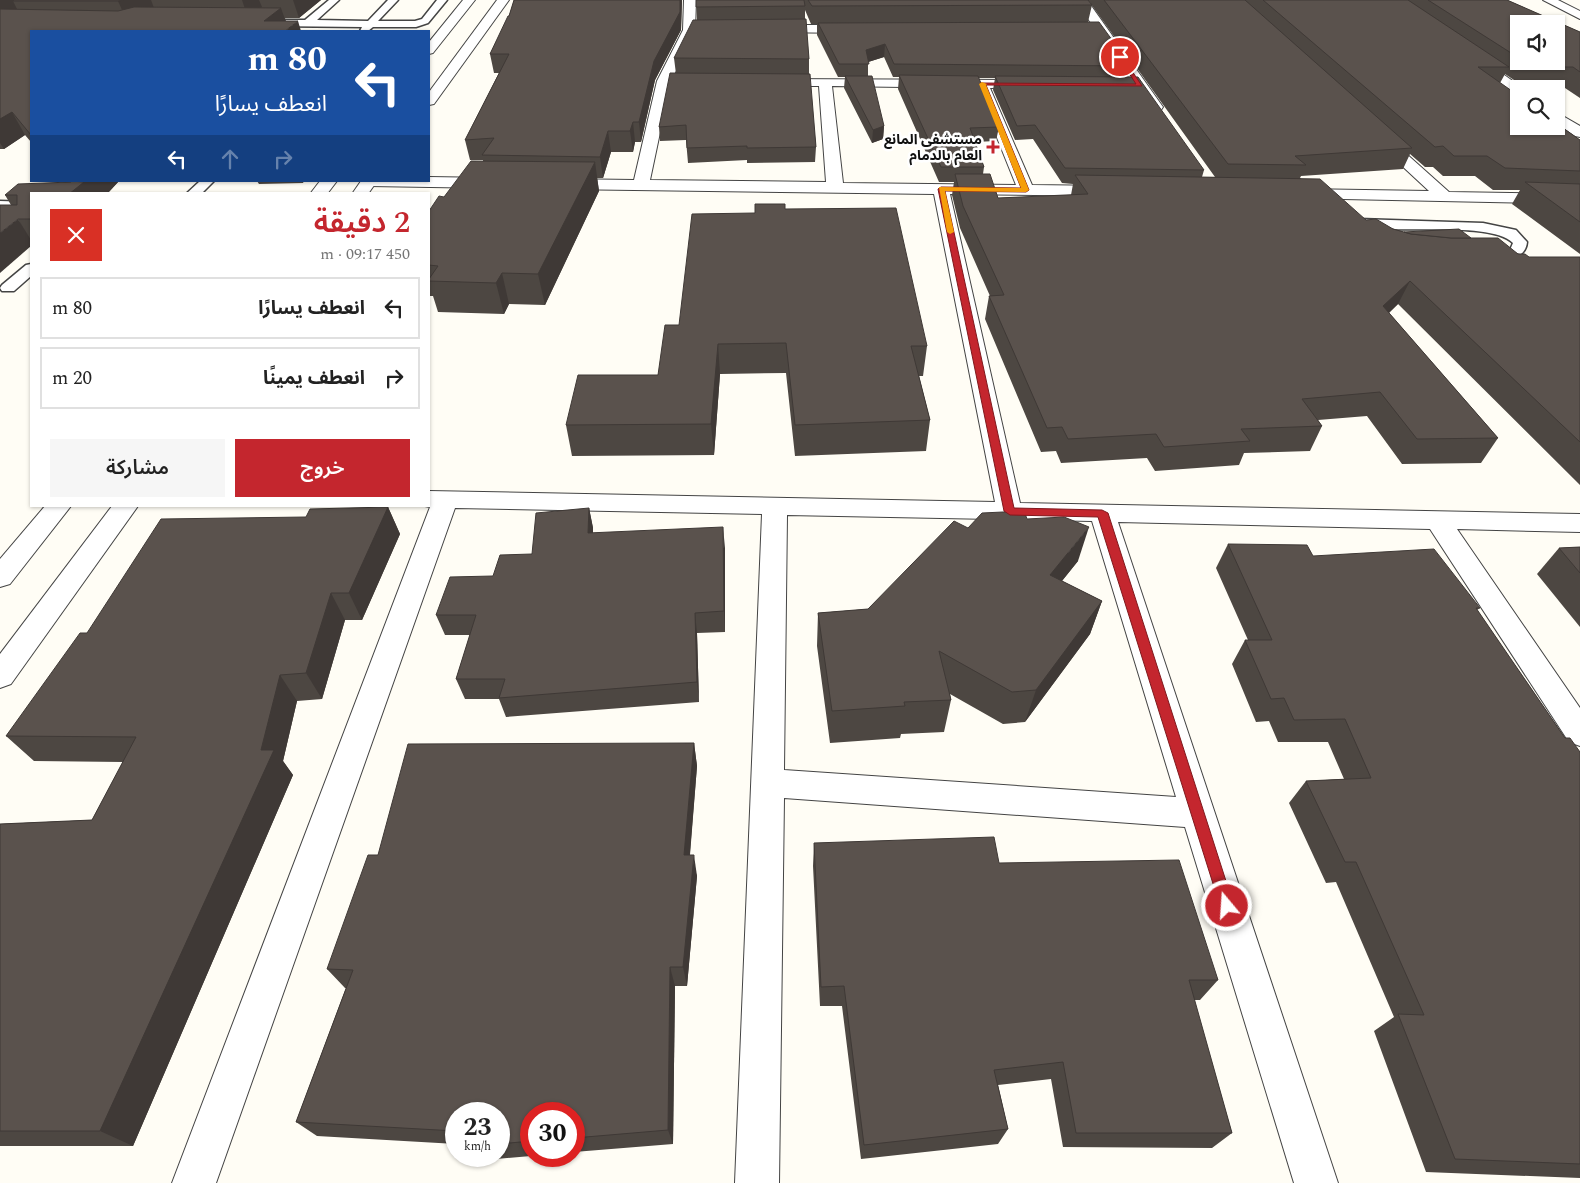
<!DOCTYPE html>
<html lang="ar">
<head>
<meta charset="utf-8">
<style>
  :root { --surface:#fff; --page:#f6f6f6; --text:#222; --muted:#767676; --line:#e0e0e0; --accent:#c4262e }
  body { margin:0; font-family:Spectral,"Noto Sans Arabic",serif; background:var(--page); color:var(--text); direction:rtl; height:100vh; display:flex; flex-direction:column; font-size:19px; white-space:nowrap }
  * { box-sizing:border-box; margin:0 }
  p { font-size:16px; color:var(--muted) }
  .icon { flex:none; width:28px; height:28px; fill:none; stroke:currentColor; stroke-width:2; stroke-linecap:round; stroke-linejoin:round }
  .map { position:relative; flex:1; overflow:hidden; direction:ltr }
  .panel { position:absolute; left:30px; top:192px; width:400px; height:315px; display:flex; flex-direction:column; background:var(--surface); border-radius:0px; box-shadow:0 1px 4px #0004; direction:rtl }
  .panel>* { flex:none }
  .hud { position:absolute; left:30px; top:30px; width:400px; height:152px; border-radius:0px; box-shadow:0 1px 4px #0004; direction:rtl; background:#1a4fa0; color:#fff; overflow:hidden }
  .tools { position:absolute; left:1510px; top:15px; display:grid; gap:10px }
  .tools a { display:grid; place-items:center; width:55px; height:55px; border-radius:0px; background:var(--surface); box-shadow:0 1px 4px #0004; font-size:25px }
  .speed { position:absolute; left:445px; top:1102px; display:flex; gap:10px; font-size:25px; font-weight:700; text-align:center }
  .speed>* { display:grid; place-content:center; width:65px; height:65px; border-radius:50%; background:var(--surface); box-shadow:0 1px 4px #0004; line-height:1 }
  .speed small { font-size:12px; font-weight:400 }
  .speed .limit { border:8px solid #d22; background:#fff; color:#111 }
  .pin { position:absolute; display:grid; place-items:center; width:42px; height:42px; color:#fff; margin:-21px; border:2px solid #fff; border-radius:50%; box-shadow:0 1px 5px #0007 }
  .me { position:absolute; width:55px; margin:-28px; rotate:342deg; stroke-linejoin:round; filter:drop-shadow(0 0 4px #0008) }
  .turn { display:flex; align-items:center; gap:18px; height:105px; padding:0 20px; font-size:22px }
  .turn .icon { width:65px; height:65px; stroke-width:2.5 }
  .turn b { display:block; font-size:35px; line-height:42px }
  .lanes { display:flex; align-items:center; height:48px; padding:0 20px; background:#0003; justify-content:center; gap:25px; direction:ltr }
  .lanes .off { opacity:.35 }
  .round { display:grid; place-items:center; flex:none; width:52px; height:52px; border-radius:0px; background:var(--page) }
  .summary { display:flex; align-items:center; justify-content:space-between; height:85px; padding:0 20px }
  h1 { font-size:30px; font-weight:600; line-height:38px; color:var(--accent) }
  .primary-button { display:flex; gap:10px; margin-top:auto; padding:10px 20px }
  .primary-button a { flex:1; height:58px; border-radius:0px; background:var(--accent); color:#fff; font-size:20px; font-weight:600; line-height:58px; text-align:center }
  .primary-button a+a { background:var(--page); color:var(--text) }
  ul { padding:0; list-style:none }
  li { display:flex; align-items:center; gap:15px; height:62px; margin:0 10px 8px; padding:0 10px; border:2px solid var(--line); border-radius:0px }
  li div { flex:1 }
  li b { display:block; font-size:19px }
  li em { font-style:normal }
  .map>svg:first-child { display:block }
</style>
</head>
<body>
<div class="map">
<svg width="1580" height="1183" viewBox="0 0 1580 1183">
  <rect width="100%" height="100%" fill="#fffdf5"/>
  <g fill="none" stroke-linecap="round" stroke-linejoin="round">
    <defs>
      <g id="service">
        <polygon points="329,0 339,0 317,20 368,21 388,0 398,0 378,21 415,21 422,19 437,0 447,0 428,23 416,27 373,27 368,31 360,31 362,27 269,26 264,23 269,20 305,20"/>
        <polygon points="200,181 214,181 201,194 186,194"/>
        <polygon points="0,201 31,202 31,210 0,209"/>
        <path d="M1359,219L1483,223L1516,230L1527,242C1525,263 1498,261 1482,257L1480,254L1482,251L1510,250L1513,243C1490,220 1389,235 1354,226L1352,223L1354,220Z"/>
        <polygon points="31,264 31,276 14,291 2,291 0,288 2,285 26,265"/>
      </g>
      <g id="minor">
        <path d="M684,0H696L695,30L673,77H706L713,81L706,85H670L650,180L826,182L819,86H774L767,82L769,79L1031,80L1038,84L1036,87L990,88L1032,185L1110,186L1116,188L1118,191L1116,194L1110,196L950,194L1020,503L1580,514V532L1457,529L1580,708V746L1569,742L1430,529L1118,522L1338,1183H1294L1185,827L784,798L779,1183H735L762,514L455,508L216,1183H172L430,507L425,506H429V491L995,502L934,194L560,189L554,187L552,184L554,181L560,179L634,180L657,81L683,30ZM832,86L977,88L1016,185L843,183ZM787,515L1092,521L1176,797L784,770Z"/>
        <polygon points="1075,0 1087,0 1163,107 1161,110 1151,110"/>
        <polygon points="1543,0 1558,0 1580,11 1580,19"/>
        <polygon points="769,25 853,25 859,29 853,33 765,32 763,29"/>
        <polygon points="1378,132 1383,133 1449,192 1580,194 1580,204 1294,198 1292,194 1294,190 1300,189 1429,191 1373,139 1371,136 1373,133"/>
        <polygon points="429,177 492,178 498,180 500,183 498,186 492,188 369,186 363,184 361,181 429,181"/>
      </g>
      <g id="tertiary">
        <polygon points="463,0 475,0 433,53 429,54 429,42"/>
        <polygon points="497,0 509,0 434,104 429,105 429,92"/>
        <polygon points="1471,54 1476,55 1524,89 1519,89 1519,95 1514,94 1466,61 1465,58"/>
        <polygon points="1556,112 1580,126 1580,137 1575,136 1556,123"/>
        <polygon points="320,181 337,181 327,194 310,194"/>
        <polygon points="361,181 377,181 368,194 352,194"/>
        <polygon points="45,506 71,506 10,584 0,587 0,559"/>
        <polygon points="112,506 138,506 11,684 0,688 0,654"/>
      </g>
    </defs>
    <use href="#service" stroke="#444" stroke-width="3"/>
    <use href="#minor" stroke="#444" stroke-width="2"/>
    <use href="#tertiary" stroke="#444" stroke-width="2"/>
    <use href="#service" fill="#fff" fill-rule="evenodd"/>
    <use href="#minor" fill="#fff" fill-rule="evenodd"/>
    <use href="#tertiary" fill="#fff" fill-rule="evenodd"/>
  </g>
  <g fill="#4d4742" fill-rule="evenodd">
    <polygon points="0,0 321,0 299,18 285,18 286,21 31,31 31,142 25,135 4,149 0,149"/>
    <polygon points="514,0 682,0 681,30 655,80 641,142 635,142 633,152 611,152 603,178 597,178 599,191 545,305 509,304 504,314 438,312 433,296 429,296 429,211 483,161 483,160 470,160 465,140 499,73 494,73 490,54 509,16"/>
    <path d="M696,0H1088L1092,5L1088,22L1131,66L1128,77L1204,170L1202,177H1215L1088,0H1507L1580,32V98L1562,86H1523L1505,74L1500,83L1580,140V254L1512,204L1520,190H1493L1475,176H1443L1433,167H1425L1410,154L1403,169L1301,176L1300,178L1366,220L1404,232L1471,238L1529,257H1580V485L1398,304L1389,313L1498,438L1481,463L1402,464L1367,416L1318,420L1322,426L1310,451L1244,453L1239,465L1155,471L1147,458L1061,463L1056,451L1041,452L985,319L989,296H990L960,228L952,195L954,182H939L898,89L899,77H893L884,57L868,62V76L884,126L883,139L872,143L844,88L845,77H838L817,35V24H811L805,10V19L809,59V74L816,147L815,162L747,163V160L688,163L686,140L660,141L659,127L676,74L674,58L697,20ZM1519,24L1556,61H1519ZM978,78H995L993,90L1015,140L1033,139L1062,183L1073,184L1071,195L998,198L983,174L984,167L975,142L996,141L999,127Z"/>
    <polygon points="64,181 119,181 107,194 31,194 31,246 11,205 5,195 65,182"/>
    <polygon points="257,181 304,181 303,183 259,184"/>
    <polygon points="785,209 927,346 923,376 919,376 930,420 926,451 795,456 786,373 720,374 714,455 572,456 566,425 658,375 679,325 755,213"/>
    <polygon points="388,507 400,534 362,620 345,620 322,699 297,701 283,761 293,775 133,1146 0,1146 0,824 92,820 123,762 34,761 6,736 87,633 306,517"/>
    <polygon points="589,508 593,528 593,533 725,548 725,632 697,633 699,702 506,717 499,699 465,699 456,679 470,635 445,635 436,615 532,554"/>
    <polygon points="1027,519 1078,561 1062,581 1102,601 1090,634 1025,722 1003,724 950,694 951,700 944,732 901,734 900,738 830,743 817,646 818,613 868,609 968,528"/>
    <polygon points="1228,544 1313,556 1480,608 1477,610 1565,738 1580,752 1580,1178 1426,1172 1374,1031 1394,1017 1336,882 1326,883 1289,803 1306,781 1344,779 1328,742 1278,742 1269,721 1256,722 1232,664 1245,640 1248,640 1216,568"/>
    <polygon points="1580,547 1580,627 1537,574 1559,548"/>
    <polygon points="694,743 697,766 690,855 697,876 687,986 675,986 673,1144 574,1152 574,1114 531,1114 531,1156 496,1159 493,1156 499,1156 499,1114 456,1114 456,1144 317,1136 296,1122 346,988 345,988 327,969 378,855"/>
    <polygon points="814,843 999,863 1218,980 1200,1000 1194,1000 1232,1133 1212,1148 1063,1147 1051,1079 998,1085 1008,1129 998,1144 861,1159 842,1006 820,1006 813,866"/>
  </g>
  <g fill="#3f3936">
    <polygon points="0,0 39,0 13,1 18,11 0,21"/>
    <polygon points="124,0 151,0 154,8 127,21 118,1"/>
    <polygon points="242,0 259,0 262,7 248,18"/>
    <polygon points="293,0 321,0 299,18"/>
    <polygon points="680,0 682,0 681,30 655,80 641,142 639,122 654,61"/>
    <polygon points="281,8 288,28 264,21"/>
    <polygon points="298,21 301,31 285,31"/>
    <polygon points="885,44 884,57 865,63 866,50"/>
    <polygon points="12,112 25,135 4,149 0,143 0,119"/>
    <polygon points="633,122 635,142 633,152 630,131"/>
    <polygon points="884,126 883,139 872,143 873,130"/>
    <polygon points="608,131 611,152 603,178 600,157"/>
    <polygon points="595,162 599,191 545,305 538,274"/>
    <polygon points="82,181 119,181 107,194 69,194"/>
    <polygon points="18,219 31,240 31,246 0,273 0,233"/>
    <polygon points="502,273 509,304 504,314 496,283"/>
    <polygon points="1410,281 1398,304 1371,329 1383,306"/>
    <polygon points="718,344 720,374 714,455 711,424"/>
    <polygon points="388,507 400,534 362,620 349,593"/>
    <polygon points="589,508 593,528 593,554 588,533"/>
    <polygon points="723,527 725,548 725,632 724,611"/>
    <polygon points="1089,527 1078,561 1040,608 1050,575"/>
    <polygon points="331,593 345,620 322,699 306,673"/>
    <polygon points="1102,601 1090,634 1025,722 1036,690"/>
    <polygon points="695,613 697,633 699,702 697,682"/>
    <polygon points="280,675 297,701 283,761 293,775 133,1146 100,1131 261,750"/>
    <polygon points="694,743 697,766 688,876 684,855"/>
    <polygon points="694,855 697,876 687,986 683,967"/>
    <polygon points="670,967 675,986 673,1144 668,1130"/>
  </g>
  <g fill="#5a524d" stroke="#3f3936">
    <polygon points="14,0 124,0 118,1 13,1"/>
    <polygon points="514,0 680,0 680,12 654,61 639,122 633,122 630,131 608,131 600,157 482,155 494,138 465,140 509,54 490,54 508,16 509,16"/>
    <polygon points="696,0 804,0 805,6 696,7"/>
    <polygon points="808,0 1088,0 1092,5 812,6"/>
    <polygon points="1104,0 1245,0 1412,148 1295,156 1306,165 1228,164"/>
    <polygon points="1263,0 1408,0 1509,67 1478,67 1519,96 1519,126 1556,126 1556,123 1580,140 1580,171 1505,168 1487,156 1454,156 1443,146 1435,147"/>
    <polygon points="1428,0 1507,0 1580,32 1580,72 1573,67 1533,67 1524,61 1556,61 1556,24 1519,24 1519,58"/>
    <polygon points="134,7 281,8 264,21 298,21 285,31 31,31 31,135 12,112 0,119 0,9 118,11"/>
    <polygon points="806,19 809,59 674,58 693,20"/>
    <polygon points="1099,22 1131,66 894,64 885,44 866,50 869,64 839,64 818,23"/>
    <polygon points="670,73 810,74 816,147 747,148 747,146 687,148 686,125 659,127"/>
    <polygon points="899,75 978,76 999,127 970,128 984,167 941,167"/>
    <polygon points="845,76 872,76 884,126 873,130"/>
    <polygon points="995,76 1138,77 1204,170 1065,168 1035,125 1017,126"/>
    <polygon points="471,161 595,162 538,274 502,273 496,283 429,281 429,279 438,266 429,265 429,211 439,196 444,197"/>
    <polygon points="955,174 990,174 998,198 1088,194 1075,175 1320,179 1366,220 1376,219 1393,229 1411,234 1451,238 1498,238 1518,254 1525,254 1529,257 1580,257 1580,442 1410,281 1383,306 1498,438 1417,439 1380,392 1302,399 1322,426 1241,429 1250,441 1164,447 1156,434 1068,439 1062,427 1047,428 989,296 1004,295 963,206"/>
    <polygon points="70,181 84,182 69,194 31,194 31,219 18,219 0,233 0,205 17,205 17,195 5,195 18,184 71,182"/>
    <polygon points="1525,182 1580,184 1580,222"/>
    <polygon points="755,204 785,204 785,209 896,208 927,346 911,346 930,420 795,425 786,343 718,344 711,424 566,425 578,375 658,375 665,325 679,325 692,214 755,213"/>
    <polygon points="1459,229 1471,238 1451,238 1411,234 1404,232"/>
    <polygon points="388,507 349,593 331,593 306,673 280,675 261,750 274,750 100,1131 0,1131 0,824 92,820 136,737 6,736 80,633 87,633 161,519 306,517 310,509"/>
    <polygon points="589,508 588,533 723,527 724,611 695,613 697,682 499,698 505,679 456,679 476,615 436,615 450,577 493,576 500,555 532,554 536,513"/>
    <polygon points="1024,511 1027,519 1064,517 1089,527 1050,575 1102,601 1036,690 1012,692 939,651 951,700 904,702 905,706 832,711 818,613 868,609 954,521 968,528 982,513"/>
    <polygon points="1228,544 1307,545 1313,556 1434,549 1480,608 1476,608 1565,738 1570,738 1580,752 1580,1164 1455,1159 1398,1014 1424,1015 1356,862 1345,862 1306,781 1371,778 1345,719 1294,720 1284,698 1271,699 1245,640 1272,640"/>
    <polygon points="1580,547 1580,573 1559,548"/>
    <polygon points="694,743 684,855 694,855 683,967 670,967 668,1130 574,1138 574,1114 531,1114 531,1141 499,1144 499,1114 456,1114 456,1131 296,1122 353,970 327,969 368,855 378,855 408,744"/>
    <polygon points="994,837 999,863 1179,860 1218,980 1189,980 1232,1133 1076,1133 1063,1062 994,1070 1008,1129 864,1145 844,986 821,987 814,843"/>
  </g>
  <polygon fill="#c4262e" stroke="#7f191e" points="1118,56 1122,56 1142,86 986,85 1029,190 1026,192 945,191 1014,508 1102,510 1108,513 1234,906 1232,911 1227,913 1222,911 1220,906 1098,517 1010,515 1004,511 938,189 941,187 1021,188 980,83 1136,84"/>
  <polygon fill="#f59e0b" points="982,82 987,84 986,85 1029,190 1026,192 945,191 954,232 950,234 947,232 939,187 1021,188 979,84"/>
  <path fill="#c4262e" stroke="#fff" stroke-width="2" d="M990.5 139.5h5v5h5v5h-5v5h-5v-5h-5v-5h5z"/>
  <g text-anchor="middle" stroke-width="5" stroke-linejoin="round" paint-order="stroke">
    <g font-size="14" font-weight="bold" fill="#111" stroke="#fff" text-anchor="end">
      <text x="982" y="144">مستشفى المانع<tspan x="982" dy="16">العام بالدمام</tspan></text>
    </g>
  </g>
</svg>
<div class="tools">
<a><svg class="icon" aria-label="sound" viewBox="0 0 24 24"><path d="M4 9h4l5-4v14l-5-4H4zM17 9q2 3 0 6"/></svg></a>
<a><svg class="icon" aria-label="search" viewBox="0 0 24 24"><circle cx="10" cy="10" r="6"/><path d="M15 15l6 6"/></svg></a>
</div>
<div class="speed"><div>23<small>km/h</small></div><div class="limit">30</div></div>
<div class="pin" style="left:1120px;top:57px;background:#d93025"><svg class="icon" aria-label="arrive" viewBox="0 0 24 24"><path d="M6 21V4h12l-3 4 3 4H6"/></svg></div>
<svg class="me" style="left:1227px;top:906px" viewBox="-20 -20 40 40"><circle r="17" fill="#c4262e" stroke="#fff" stroke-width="3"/><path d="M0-11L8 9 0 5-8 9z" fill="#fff"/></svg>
<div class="hud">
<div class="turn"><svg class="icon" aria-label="left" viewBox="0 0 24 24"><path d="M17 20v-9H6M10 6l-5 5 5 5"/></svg><div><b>80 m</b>انعطف يسارًا</div></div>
<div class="lanes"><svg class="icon" aria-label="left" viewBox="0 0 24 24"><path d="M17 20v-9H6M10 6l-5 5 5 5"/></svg><svg class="icon off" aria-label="ahead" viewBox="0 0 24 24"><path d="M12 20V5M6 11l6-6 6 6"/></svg><svg class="icon off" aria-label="right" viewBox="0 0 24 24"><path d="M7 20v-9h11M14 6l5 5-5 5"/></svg></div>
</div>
<section class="panel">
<div class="summary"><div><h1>2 دقيقة</h1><p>450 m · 09:17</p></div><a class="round" style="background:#d93025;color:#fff"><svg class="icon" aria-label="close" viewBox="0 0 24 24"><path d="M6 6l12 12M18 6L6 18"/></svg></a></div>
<ul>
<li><svg class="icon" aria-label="left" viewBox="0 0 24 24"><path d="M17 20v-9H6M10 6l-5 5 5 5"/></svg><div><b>انعطف يسارًا</b></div><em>80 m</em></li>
<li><svg class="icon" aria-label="right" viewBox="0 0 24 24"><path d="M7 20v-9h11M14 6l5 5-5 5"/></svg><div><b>انعطف يمينًا</b></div><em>20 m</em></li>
</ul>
<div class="primary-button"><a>خروج</a><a>مشاركة</a></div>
</section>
</div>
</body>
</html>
